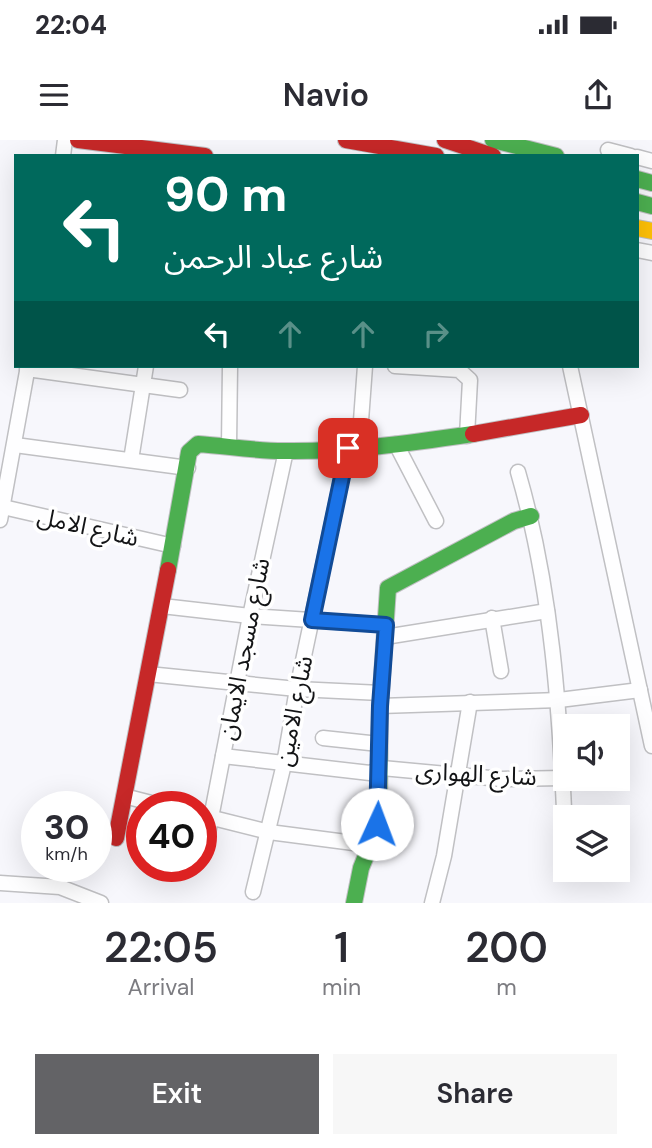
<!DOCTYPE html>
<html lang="en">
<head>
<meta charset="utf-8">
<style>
  :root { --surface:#fff; --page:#f7f7f7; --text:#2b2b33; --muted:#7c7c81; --accent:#636366 }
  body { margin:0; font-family:"DM Sans","Noto Sans Arabic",sans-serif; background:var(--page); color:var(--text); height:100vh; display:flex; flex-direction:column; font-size:26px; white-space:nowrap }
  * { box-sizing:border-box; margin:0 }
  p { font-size:23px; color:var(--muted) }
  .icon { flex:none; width:38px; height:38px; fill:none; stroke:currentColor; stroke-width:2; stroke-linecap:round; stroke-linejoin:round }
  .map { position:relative; height:763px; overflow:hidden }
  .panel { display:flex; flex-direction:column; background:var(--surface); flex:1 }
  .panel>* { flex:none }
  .hud { position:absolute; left:14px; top:14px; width:625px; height:214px; border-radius:0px; box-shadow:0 7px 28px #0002; background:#00695c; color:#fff; overflow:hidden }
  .tools { position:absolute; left:553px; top:574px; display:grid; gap:14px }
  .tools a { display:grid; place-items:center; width:77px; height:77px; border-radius:0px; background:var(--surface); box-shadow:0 7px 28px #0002; font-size:35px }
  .speed { position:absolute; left:21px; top:651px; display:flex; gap:14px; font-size:35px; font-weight:700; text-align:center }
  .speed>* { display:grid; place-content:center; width:91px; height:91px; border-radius:50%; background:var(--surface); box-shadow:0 7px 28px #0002; line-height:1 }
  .speed small { font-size:18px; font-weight:400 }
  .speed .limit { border:10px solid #d22; background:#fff; color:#111 }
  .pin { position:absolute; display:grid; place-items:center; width:60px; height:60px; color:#fff; margin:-30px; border-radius:14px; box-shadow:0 4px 10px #0006 }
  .me { position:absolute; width:77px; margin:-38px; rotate:2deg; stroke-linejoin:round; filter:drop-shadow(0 0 5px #0008) }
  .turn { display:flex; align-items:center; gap:24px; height:147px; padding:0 35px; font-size:32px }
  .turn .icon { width:91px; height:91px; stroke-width:2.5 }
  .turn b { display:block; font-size:49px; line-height:60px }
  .lanes { display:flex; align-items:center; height:66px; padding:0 35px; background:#0003; justify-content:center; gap:35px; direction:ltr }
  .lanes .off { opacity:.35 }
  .eta { display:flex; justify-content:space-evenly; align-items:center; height:119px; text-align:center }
  .eta b { font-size:42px; font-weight:600; line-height:49px }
  .primary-button { display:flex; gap:14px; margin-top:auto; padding:14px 35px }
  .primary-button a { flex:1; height:80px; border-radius:0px; background:var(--accent); color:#fff; font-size:28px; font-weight:600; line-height:80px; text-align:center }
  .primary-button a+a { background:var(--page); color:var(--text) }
  .status { display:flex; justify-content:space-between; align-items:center; height:49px; padding:0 35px; background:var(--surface); direction:ltr }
  .status svg { height:19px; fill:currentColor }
  header { display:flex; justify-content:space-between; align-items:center; height:91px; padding:0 35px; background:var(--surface); font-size:32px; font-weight:600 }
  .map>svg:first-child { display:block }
</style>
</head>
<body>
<div class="status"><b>22:04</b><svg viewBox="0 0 49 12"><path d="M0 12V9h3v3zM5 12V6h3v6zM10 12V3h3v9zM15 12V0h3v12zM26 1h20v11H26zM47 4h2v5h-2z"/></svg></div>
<header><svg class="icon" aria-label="menu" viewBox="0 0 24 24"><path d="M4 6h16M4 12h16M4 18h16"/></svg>Navio<svg class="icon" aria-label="share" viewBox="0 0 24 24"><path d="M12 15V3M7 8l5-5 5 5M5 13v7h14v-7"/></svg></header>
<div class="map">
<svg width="652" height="763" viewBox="0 0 652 763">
  <rect width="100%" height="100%" fill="#f7f7fc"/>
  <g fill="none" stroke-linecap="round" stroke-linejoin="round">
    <defs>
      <g id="street">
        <polyline points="608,10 631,16"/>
        <polyline points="63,16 65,0"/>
        <polyline points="637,17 652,21"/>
        <polyline points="637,110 652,113"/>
        <polyline points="395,226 459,230 470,240 467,296"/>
        <polyline points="570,226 652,606"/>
        <polyline points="27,229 180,250"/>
        <polyline points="396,304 436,381"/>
        <polyline points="15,305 188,328"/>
        <polyline points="229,306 230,226"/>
        <polyline points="359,308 365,226"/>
        <polyline points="131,320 146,226"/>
        <path d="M518,332C552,449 560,571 565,692"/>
        <polyline points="3,367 173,406"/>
        <polyline points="0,380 28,226"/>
        <polyline points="162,466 250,476 386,485"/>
        <polyline points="492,478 501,531"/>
        <polyline points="385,497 547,471"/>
        <polyline points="148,534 297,549 381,553"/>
        <polyline points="380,566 559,560 640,550"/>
        <polyline points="323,598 379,604"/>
        <polyline points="223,616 370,633 382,628 501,639 563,638"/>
        <polyline points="124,656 167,667"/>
        <polyline points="201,675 269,692 369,705"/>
        <polyline points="205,709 250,476 286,311"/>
        <polyline points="0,743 60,747 101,763"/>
        <polyline points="253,752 284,624 297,549 348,308"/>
        <polyline points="432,763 444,716 470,562"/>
      </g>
      <g id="fast">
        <polyline points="493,0 556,16"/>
        <polyline points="637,39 652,43"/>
        <polyline points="637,62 652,66"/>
        <path d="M168,430L189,312L198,304C227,306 255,311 284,311C347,312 411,303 473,294"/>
        <polyline points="354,763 361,728 374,696 379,672 380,566 388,448 514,381 531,376"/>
      </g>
      <polyline id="slow" points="637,88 652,91"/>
      <g id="jam">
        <polyline points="78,0 205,16"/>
        <polyline points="346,0 436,16"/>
        <polyline points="445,0 493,16"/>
        <polyline points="473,294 581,275"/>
        <polyline points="116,698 168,430"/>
      </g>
    </defs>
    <use href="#street" stroke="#c0c0c3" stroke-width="17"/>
    <use href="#fast" stroke="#c0c0c3" stroke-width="18"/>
    <use href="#slow" stroke="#c0c0c3" stroke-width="18"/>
    <use href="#jam" stroke="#c0c0c3" stroke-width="18"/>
    <use href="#street" stroke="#fefeff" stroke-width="14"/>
    <use href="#fast" stroke="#4caf50" stroke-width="16"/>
    <use href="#slow" stroke="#ffc107" stroke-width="16"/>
    <use href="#jam" stroke="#c62828" stroke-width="16"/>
  </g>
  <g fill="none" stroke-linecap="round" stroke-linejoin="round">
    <defs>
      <polyline id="route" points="348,308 312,480 386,485 380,566 377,684"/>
    </defs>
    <use href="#route" stroke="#114b97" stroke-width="18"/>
    <use href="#route" stroke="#1a73e8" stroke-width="12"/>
  </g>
  <g text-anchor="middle" stroke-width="7" stroke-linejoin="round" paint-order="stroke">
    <g font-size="24" fill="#131416" stroke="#fff">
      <text transform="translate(88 387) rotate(13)" y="8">شارع الامل</text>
      <text transform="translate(244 509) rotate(-79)" y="8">شارع مسجد الايمان</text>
      <text transform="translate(294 571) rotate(-79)" y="8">شارع الامين</text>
      <text transform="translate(476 634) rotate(3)" y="8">شارع الهوارى</text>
    </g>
  </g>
</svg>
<div class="tools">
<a><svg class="icon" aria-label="sound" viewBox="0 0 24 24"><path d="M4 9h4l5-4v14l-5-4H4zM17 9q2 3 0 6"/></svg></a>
<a><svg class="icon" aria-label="layers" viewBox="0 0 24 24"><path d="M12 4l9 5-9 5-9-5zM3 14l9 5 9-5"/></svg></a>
</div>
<div class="speed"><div>30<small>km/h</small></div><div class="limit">40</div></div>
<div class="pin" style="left:348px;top:308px;background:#d93025"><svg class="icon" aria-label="arrive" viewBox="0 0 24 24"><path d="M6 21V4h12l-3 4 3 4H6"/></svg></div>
<svg class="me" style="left:377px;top:684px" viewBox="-20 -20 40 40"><circle r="19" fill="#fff"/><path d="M0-13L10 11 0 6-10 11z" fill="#1a73e8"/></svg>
<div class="hud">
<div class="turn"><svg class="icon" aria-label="left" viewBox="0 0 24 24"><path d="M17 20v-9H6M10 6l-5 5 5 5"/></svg><div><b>90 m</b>شارع عباد الرحمن</div></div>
<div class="lanes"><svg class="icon" aria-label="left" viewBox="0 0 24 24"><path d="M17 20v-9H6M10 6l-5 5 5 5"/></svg><svg class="icon off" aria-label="ahead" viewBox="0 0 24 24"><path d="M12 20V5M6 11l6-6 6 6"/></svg><svg class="icon off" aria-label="ahead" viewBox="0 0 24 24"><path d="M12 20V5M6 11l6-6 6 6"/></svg><svg class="icon off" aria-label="right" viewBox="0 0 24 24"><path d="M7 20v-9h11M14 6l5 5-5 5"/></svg></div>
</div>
</div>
<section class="panel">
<div class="eta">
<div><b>22:05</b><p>Arrival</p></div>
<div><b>1</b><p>min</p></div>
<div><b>200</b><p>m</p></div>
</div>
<div class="primary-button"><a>Exit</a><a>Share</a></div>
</section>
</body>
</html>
